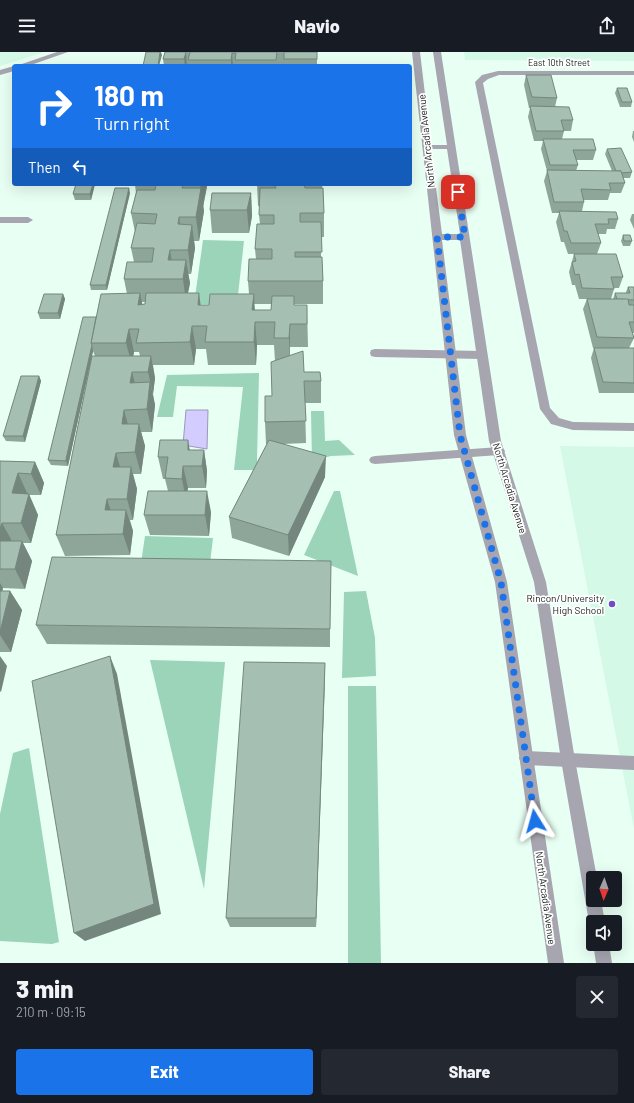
<!DOCTYPE html>
<html lang="en">
<head>
<meta charset="utf-8">
<style>
  :root { --surface:#171b24; --page:#242831; --text:#f1f3f6; --muted:#9ea1a6; --accent:#1a73e8 }
  body { margin:0; font-family:Barlow,sans-serif; background:var(--page); color:var(--text); height:100vh; display:flex; flex-direction:column; font-size:15px; white-space:nowrap }
  * { box-sizing:border-box; margin:0 }
  p { font-size:13px; color:var(--muted) }
  .icon { flex:none; width:22px; height:22px; fill:none; stroke:currentColor; stroke-width:2; stroke-linecap:round; stroke-linejoin:round }
  .map { position:relative; height:911px; overflow:hidden }
  .sheet { display:flex; flex-direction:column; background:var(--surface); flex:1 }
  .sheet>* { flex:none }
  .banner { position:absolute; left:12px; top:12px; width:400px; height:122px; border-radius:4px; box-shadow:0 4px 16px #0002; background:#1a73e8; color:#fff; overflow:hidden }
  .needle { width:26px; rotate:182deg }
  .tools { position:absolute; left:586px; top:819px; display:grid; gap:8px }
  .tools a { display:grid; place-items:center; width:36px; height:36px; border-radius:4px; background:var(--surface); box-shadow:0 4px 16px #0002; font-size:20px }
  .pin { position:absolute; display:grid; place-items:center; width:34px; height:34px; color:#fff; margin:-17px; border-radius:8px; box-shadow:0 2px 6px #0006 }
  .me { position:absolute; width:44px; margin:-22px; rotate:352deg; stroke-linejoin:round; filter:drop-shadow(0 0 3px #0008) }
  .turn { display:flex; align-items:center; gap:14px; height:84px; padding:0 16px; font-size:18px }
  .turn .icon { width:52px; height:52px; stroke-width:2.5 }
  .turn b { display:block; font-size:28px; line-height:34px }
  .then { display:flex; align-items:center; height:38px; padding:0 16px; background:#0003; gap:8px; font-size:15px }
  .round { display:grid; place-items:center; flex:none; width:42px; height:42px; border-radius:4px; background:var(--page) }
  .headline { display:flex; align-items:center; justify-content:space-between; height:68px; padding:0 16px }
  h1 { font-size:24px; font-weight:800; line-height:30px }
  .action { display:flex; gap:8px; margin-top:auto; padding:8px 16px }
  .action a { flex:1; height:46px; border-radius:4px; background:var(--accent); color:#fff; font-size:16px; font-weight:800; line-height:46px; text-align:center }
  .action a+a { background:var(--page); color:var(--text) }
  header { display:flex; justify-content:space-between; align-items:center; height:52px; padding:0 16px; background:var(--surface); font-size:18px; font-weight:800 }
  .map>svg:first-child { display:block }
</style>
</head>
<body>
<header><svg class="icon" aria-label="menu" viewBox="0 0 24 24"><path d="M4 6h16M4 12h16M4 18h16"/></svg>Navio<svg class="icon" aria-label="share" viewBox="0 0 24 24"><path d="M12 15V3M7 8l5-5 5 5M5 13v7h14v-7"/></svg></header>
<div class="map">
<svg width="634" height="911" viewBox="0 0 634 911">
  <rect width="100%" height="100%" fill="#e8fff3"/>
  <g fill="#d4f9e6">
    <polygon points="0,0 45,0 0,14"/>
    <polygon points="464,0 634,0 634,9 465,8"/>
    <polygon points="560,394 634,395 634,777 621,710"/>
  </g>
  <g fill="#9bd4b9">
    <polygon points="203,188 244,189 237,252 194,252"/>
    <polygon points="259,321 257,408 258,418 234,418 243,335 177,334 173,365 157,365 167,323"/>
    <polygon points="311,359 324,359 325,389 339,388 355,403 331,404 312,409"/>
    <polygon points="334,439 340,439 358,524 304,503"/>
    <polygon points="145,484 213,486 210,511 141,511"/>
    <polygon points="366,539 375,586 376,624 342,626 344,540"/>
    <polygon points="150,608 225,610 204,837"/>
    <polygon points="348,634 376,634 381,911 348,911"/>
    <polygon points="29,696 59,890 52,892 0,889 0,762 13,701"/>
  </g>
  <polygon fill="#d3ccfe" stroke="#9a98b9" points="186,358 208,358 207,397 183,393"/>
  <g fill="none" stroke-linecap="round" stroke-linejoin="round">
    <g fill="#a6a5b0" fill-rule="evenodd">
      <polygon points="0,165 28,165 33,168 28,171 0,171"/>
      <polygon points="375,297 482,299 486,300 487,303 486,306 482,307 375,305 371,304 370,301 371,298"/>
      <polygon points="499,395 503,396 505,399 503,402 499,403 375,412 371,411 369,408 371,405 375,404"/>
      <polygon points="526,699 634,704 634,718 526,713 521,711 519,706 521,701"/>
    </g>
    <g fill="#a6a5b0" fill-rule="evenodd">
      <polygon points="57,0 68,0 28,14 16,14"/>
      <path d="M412,0H420L431,93H447L433,0H441L501,389L546,530L575,708L597,826H593V848H601L605,870H593V876L589,870L561,708L534,530L489,389L460,188H442L466,383L507,530L564,911H548L495,530L454,383ZM431,97H447L460,182H442Z"/>
      <polygon points="14,14 14,19 0,23 0,18"/>
      <polygon points="498,19 634,19 634,23 499,23 488,27 483,31 550,356 559,366 573,370 634,371 634,379 573,378 551,372 540,357 475,30 482,23"/>
      <polygon points="593,891 609,892 612,911 596,911"/>
    </g>
  </g>
  <g fill="#8ea599" fill-rule="evenodd">
    <polygon points="165,0 317,0 317,13 323,14 164,14 163,7"/>
    <polygon points="526,23 557,46 555,55 573,68 571,79 564,79 562,87 596,98 593,108 576,108 578,113 576,119 612,119 605,102 607,97 632,120 630,126 623,126 625,131 621,141 610,141 608,148 583,148 584,150 582,159 618,167 615,177 607,177 606,182 598,182 601,191 597,202 623,225 619,236 614,236 614,237 611,247 613,247 615,241 626,241 626,240 628,235 634,235 634,281 632,281 634,286 629,296 593,296 583,257 587,247 579,247 575,233 572,233 569,220 574,202 568,202 564,190 561,190 556,170 559,161 552,161 544,129 547,119 541,97 543,89 534,89 528,65 530,56 529,56 524,33"/>
    <polygon points="617,36 632,50 631,55 620,55 615,41"/>
    <polygon points="633,79 634,79 634,90 632,85"/>
    <polygon points="76,132 95,132 91,148 75,148 73,142"/>
    <path d="M206,132L207,134L203,155L204,159L199,189H194L195,196L191,222H188L190,231L188,241L201,253H209L249,242L248,229L256,207L255,197L260,172L259,163L260,154H258L257,132H322L324,161V185H321V205L323,229V252H294V253H307L308,295H290V304L304,320L321,329V351H305L306,391L283,392L325,425L289,504L232,486L229,465L267,392H266L265,370L272,344L275,309L274,293H257L256,313H208L206,297H196L194,313H153L155,326L153,342L155,353L152,380H141L145,394L141,422H133L137,437L133,468H130L133,479L130,503L65,504L56,483L95,304L93,299L68,414L51,413L48,408L96,265L127,242L124,227L134,210L131,196L135,180L131,161L136,141L135,133ZM142,250H145V252H142ZM254,252H271V258H255ZM134,300H139L140,304H133Z"/>
    <polygon points="130,141 107,238 91,238 90,233"/>
    <polygon points="251,141 252,164 249,181 212,181 210,158"/>
    <polygon points="632,162 634,162 634,177 630,168"/>
    <polygon points="623,183 632,189 630,194 623,194 621,189"/>
    <polygon points="63,242 65,247 60,267 40,267 38,261"/>
    <polygon points="594,296 634,296 634,341 599,341 591,306"/>
    <polygon points="39,324 41,329 25,390 6,389 3,384"/>
    <polygon points="190,398 204,398 207,419 206,436 188,436 187,439 211,460 209,484 150,483 144,463 168,439 165,427 163,427 158,405"/>
    <polygon points="0,409 35,410 44,431 41,443 29,443 38,463 31,491 23,491 32,509 25,537 3,536 2,539 10,539 22,558 11,600 0,600"/>
    <polygon points="36,573 330,577 330,595 47,592"/>
    <polygon points="325,611 316,875 230,875 226,866"/>
  </g>
  <g fill="#74867d">
    <polygon points="160,0 161,0 162,3 159,14 158,14"/>
    <polygon points="186,0 187,14 185,14 184,7"/>
    <polygon points="232,1 233,14 231,14 231,8"/>
    <polygon points="93,132 95,132 91,148 90,142"/>
    <polygon points="200,132 206,132 207,134 203,155"/>
    <polygon points="129,136 130,141 107,238 106,233"/>
    <polygon points="201,136 204,159 199,189 196,165"/>
    <polygon points="251,141 252,164 249,181 247,158"/>
    <polygon points="179,165 183,189 178,172"/>
    <polygon points="192,173 195,196 191,222 188,198"/>
    <polygon points="170,198 174,222 168,208"/>
    <polygon points="186,208 190,231 186,250 183,227"/>
    <polygon points="140,241 145,265 138,253"/>
    <polygon points="199,241 202,264 198,253"/>
    <polygon points="63,242 65,247 60,267 58,261"/>
    <polygon points="254,242 255,265 252,258"/>
    <polygon points="255,270 257,293 256,313 254,290"/>
    <polygon points="290,272 290,308 289,286"/>
    <polygon points="192,274 196,297 194,313 190,290"/>
    <polygon points="129,277 134,300 132,313 126,291"/>
    <polygon points="92,293 93,299 68,414 66,409"/>
    <polygon points="151,304 155,326 153,342 148,320"/>
    <polygon points="132,320 138,343 130,331"/>
    <polygon points="39,324 41,329 25,390 23,384"/>
    <polygon points="150,330 155,353 152,380 147,357"/>
    <polygon points="124,358 130,380 122,372"/>
    <polygon points="139,372 145,394 141,422 135,400"/>
    <polygon points="188,388 192,410 188,398"/>
    <polygon points="204,398 207,419 206,436 202,414"/>
    <polygon points="116,401 122,422 113,415"/>
    <polygon points="326,404 325,425 289,504 288,483"/>
    <polygon points="35,410 44,431 41,443 31,422"/>
    <polygon points="183,414 188,436 186,448 182,427"/>
    <polygon points="131,415 137,437 133,468 127,447"/>
    <polygon points="18,421 28,443 12,441"/>
    <polygon points="207,439 211,460 209,484 205,463"/>
    <polygon points="29,442 38,463 31,491 21,471"/>
    <polygon points="107,447 114,468 105,458"/>
    <polygon points="126,458 133,479 130,503 123,482"/>
    <polygon points="2,471 13,491 0,495 0,477"/>
    <polygon points="22,489 32,509 25,537 15,517"/>
    <polygon points="0,531 3,536 0,548"/>
    <polygon points="10,539 22,558 11,600 0,583 0,580"/>
    <polygon points="0,604 7,614 1,640 0,639"/>
    <polygon points="110,604 117,622 161,862 85,889 74,881"/>
    <polygon points="325,611 325,629 316,875 316,866"/>
  </g>
  <g fill="#a5c0b2" stroke="#74867d">
    <polygon points="146,0 160,0 158,14 143,14"/>
    <polygon points="165,0 186,0 184,7 163,7"/>
    <polygon points="190,0 277,0 276,8 235,8 236,1 232,1 231,8 188,8"/>
    <rect x="284" y="0" width="33" height="7"/>
    <rect x="269" y="13" width="54" height="1"/>
    <polygon points="526,23 551,23 557,46 532,45"/>
    <polygon points="617,36 627,36 632,50 622,50"/>
    <polygon points="530,54 569,55 573,68 561,68 564,79 536,79"/>
    <polygon points="543,87 593,87 596,98 573,98 578,113 550,113"/>
    <polygon points="621,96 632,120 621,121 621,119 616,119 607,97"/>
    <polygon points="547,118 621,119 625,131 609,131 611,138 581,137 584,150 554,150"/>
    <polygon points="76,132 93,132 90,142 73,142"/>
    <polygon points="135,132 183,132 182,136 201,136 196,165 179,165 178,172 192,173 188,198 170,198 168,208 186,208 183,227 124,227 127,210 152,210 154,196 131,196 137,171 155,172 157,162 131,161 137,138 155,138 156,133 135,133"/>
    <polygon points="275,132 304,132 305,136 323,136 324,161 300,161 300,170 321,170 322,200 295,200 295,205 322,205 323,229 248,229 249,207 272,207 272,197 255,197 257,172 274,172 274,163 259,163 260,136 276,136"/>
    <polygon points="115,136 129,136 106,233 90,233"/>
    <polygon points="212,141 251,141 247,158 210,158"/>
    <polygon points="559,159 616,160 618,167 608,167 609,172 595,172 601,191 571,191 567,179 564,179"/>
    <polygon points="623,183 630,183 632,189 624,189"/>
    <polygon points="574,202 616,202 623,225 611,225 614,237 582,236 579,222 575,223 572,210 576,209"/>
    <polygon points="628,235 634,235 634,248 617,247 615,241 630,241"/>
    <polygon points="140,241 138,253 145,252 146,241 199,241 198,253 209,253 210,242 254,242 252,258 271,258 272,244 294,244 294,253 307,253 307,272 290,272 289,286 274,286 275,270 255,270 254,290 205,290 207,274 192,274 190,290 136,291 139,277 129,277 126,291 91,291 101,242"/>
    <polygon points="44,242 63,242 58,261 38,261"/>
    <polygon points="587,247 628,247 629,253 634,253 634,270 629,270 634,286 597,285"/>
    <polygon points="83,265 96,265 91,291 92,293 66,407 66,409 48,408"/>
    <polygon points="594,296 634,296 634,331 603,330"/>
    <polygon points="303,299 304,320 320,320 321,329 304,329 306,369 265,370 265,344 272,344 271,310"/>
    <polygon points="92,304 151,304 148,320 132,320 130,331 150,330 147,357 124,358 122,372 139,372 135,400 116,401 113,415 131,415 127,447 107,447 105,458 126,458 123,482 56,483"/>
    <polygon points="21,324 39,324 23,384 3,384"/>
    <polygon points="160,388 188,388 188,398 204,398 202,414 183,414 182,427 165,426 168,405 158,405"/>
    <polygon points="269,388 326,404 288,483 229,465"/>
    <polygon points="0,409 35,410 31,422 18,421 12,441 29,442 21,471 2,471 0,477"/>
    <polygon points="148,439 207,439 205,463 144,463"/>
    <polygon points="0,489 22,489 15,517 0,517"/>
    <polygon points="52,505 331,509 330,577 36,573"/>
    <polygon points="0,539 10,539 0,580"/>
    <polygon points="110,604 154,852 74,881 32,629"/>
    <polygon points="244,610 325,611 316,866 226,866"/>
  </g>
  <g fill="none" stroke-linecap="round" stroke-linejoin="round">
    <polyline stroke="#1a73e8" stroke-width="7" stroke-dasharray="0 12.6" points="458,140 465,185 437,185 460,383 501,530 535,769"/>
  </g>
  <circle fill="#6e4ec7" stroke="#fff" stroke-width="1.5" cx="612" cy="552" r="4"/>
  <g text-anchor="middle" stroke-width="3.5" stroke-linejoin="round" paint-order="stroke">
    <g font-size="9" fill="#141e19" stroke="#fff">
      <text x="559" y="14">East 10th Street</text>
    </g>
    <g font-size="10" fill="#141e19" stroke="#fff">
      <text transform="translate(426 89) rotate(-96)" y="4">North Arcadia Avenue</text>
      <text transform="translate(510 436) rotate(73)" y="4">North Arcadia Avenue</text>
      <text transform="translate(546 846) rotate(82)" y="4">North Arcadia Avenue</text>
    </g>
    <g font-size="10" fill="#141e19" stroke="#fff" text-anchor="end">
      <text x="604" y="550">Rincon/University<tspan x="604" dy="12">High School</tspan></text>
    </g>
  </g>
</svg>
<div class="tools">
<a><svg class="needle" viewBox="-14 -14 28 28"><path d="M0-13l5 13h-10z" fill="#e53935"/><path d="M0 13l5-13h-10z" fill="#9ea1a6"/></svg></a>
<a><svg class="icon" aria-label="sound" viewBox="0 0 24 24"><path d="M4 9h4l5-4v14l-5-4H4zM17 9q2 3 0 6"/></svg></a>
</div>
<div class="pin" style="left:458px;top:140px;background:#d93025"><svg class="icon" aria-label="arrive" viewBox="0 0 24 24"><path d="M6 21V4h12l-3 4 3 4H6"/></svg></div>
<svg class="me" style="left:535px;top:769px" viewBox="-20 -20 40 40"><path d="M0-17L14 15 0 8-14 15z" fill="#1a73e8" stroke="#fff" stroke-width="4"/></svg>
<div class="banner">
<div class="turn"><svg class="icon" aria-label="right" viewBox="0 0 24 24"><path d="M7 20v-9h11M14 6l5 5-5 5"/></svg><div><b>180 m</b>Turn right</div></div>
<div class="then">Then<svg class="icon" aria-label="left" viewBox="0 0 24 24"><path d="M17 20v-9H6M10 6l-5 5 5 5"/></svg></div>
</div>
</div>
<section class="sheet">
<div class="headline"><div><h1>3 min</h1><p>210 m · 09:15</p></div><a class="round"><svg class="icon" aria-label="close" viewBox="0 0 24 24"><path d="M6 6l12 12M18 6L6 18"/></svg></a></div>
<div class="action"><a>Exit</a><a>Share</a></div>
</section>
</body>
</html>
